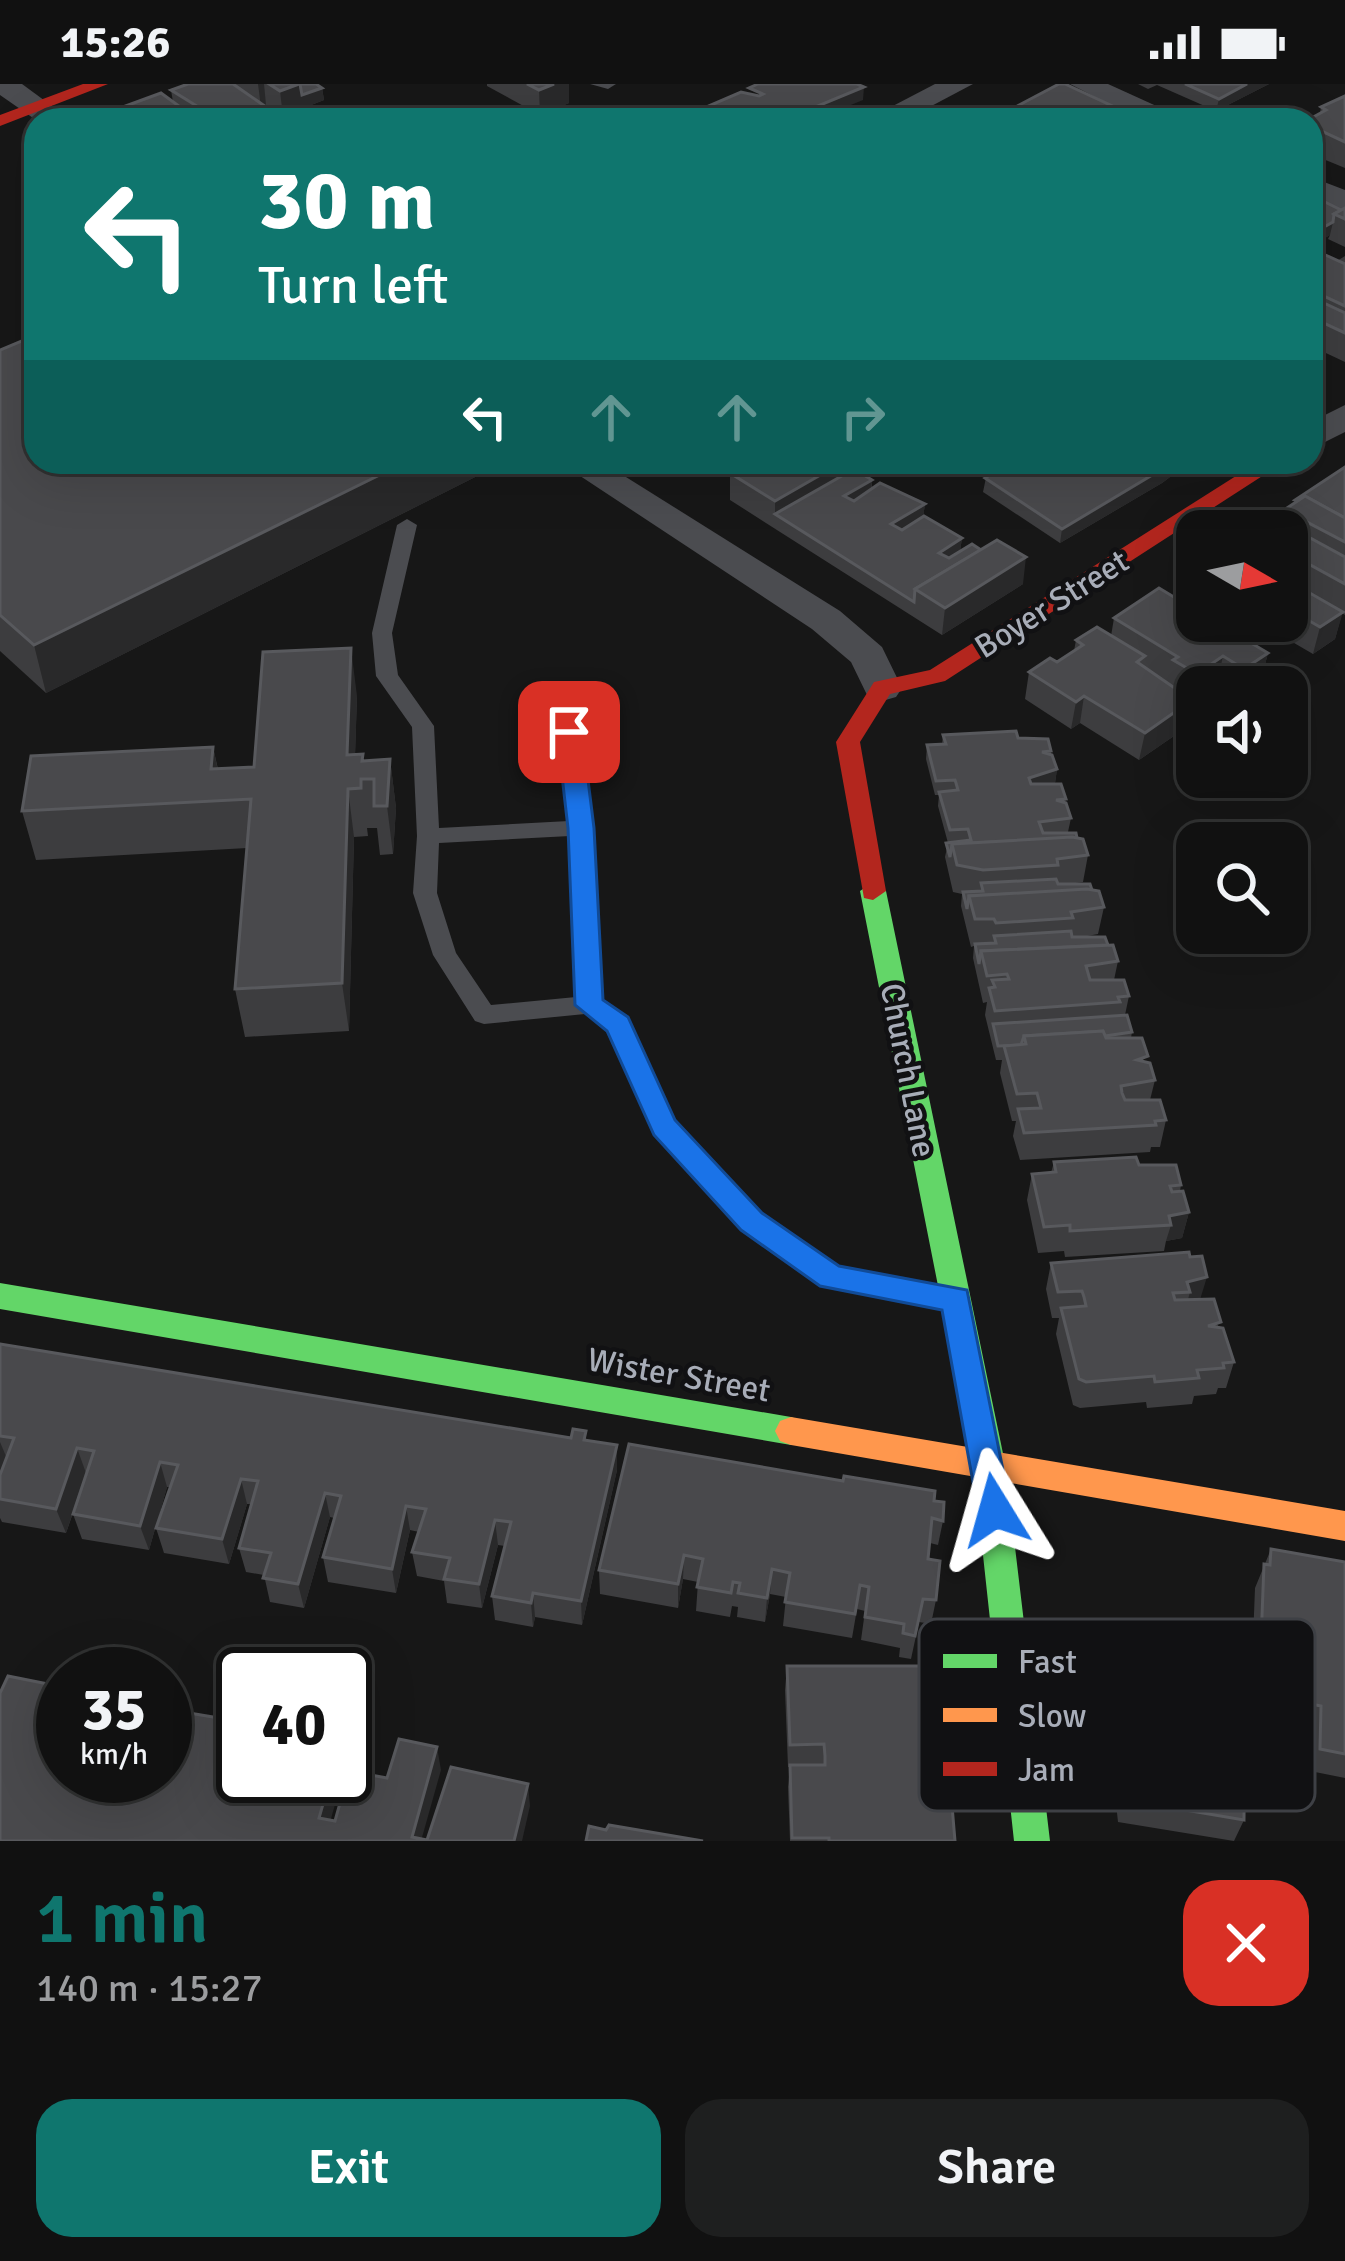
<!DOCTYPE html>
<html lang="en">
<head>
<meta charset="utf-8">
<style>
  :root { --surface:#111; --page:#1e1f1f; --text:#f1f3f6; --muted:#9c9d9f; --line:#303131; --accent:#0f766e }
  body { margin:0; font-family:Signika,sans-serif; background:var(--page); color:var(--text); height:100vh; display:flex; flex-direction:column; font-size:45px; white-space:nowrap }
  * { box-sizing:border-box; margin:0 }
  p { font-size:39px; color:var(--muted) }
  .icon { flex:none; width:66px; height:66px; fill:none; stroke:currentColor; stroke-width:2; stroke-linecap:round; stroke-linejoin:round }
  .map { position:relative; height:1757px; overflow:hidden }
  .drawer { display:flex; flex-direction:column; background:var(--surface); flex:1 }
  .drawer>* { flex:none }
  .guide { position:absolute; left:24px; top:24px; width:1299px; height:366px; border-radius:36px; box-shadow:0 12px 48px #0002,0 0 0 3px var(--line); background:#0f766e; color:#fff; overflow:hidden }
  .needle { width:78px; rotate:99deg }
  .controls { position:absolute; left:1176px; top:426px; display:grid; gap:24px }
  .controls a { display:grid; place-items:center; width:132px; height:132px; border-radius:24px; background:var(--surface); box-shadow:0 12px 48px #0002,0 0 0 3px var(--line); font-size:60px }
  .speed { position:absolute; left:36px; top:1563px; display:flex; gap:24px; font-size:60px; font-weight:700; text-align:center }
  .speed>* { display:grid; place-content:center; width:156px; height:156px; border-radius:50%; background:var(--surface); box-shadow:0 12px 48px #0002,0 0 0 3px var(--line); line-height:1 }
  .speed small { font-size:30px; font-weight:400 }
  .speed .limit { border:6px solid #111; border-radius:18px; background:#fff; color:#111 }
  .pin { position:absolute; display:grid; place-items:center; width:102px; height:102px; color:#fff; margin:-51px; border-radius:24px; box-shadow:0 6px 18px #0006 }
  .me { position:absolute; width:132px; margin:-66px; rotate:352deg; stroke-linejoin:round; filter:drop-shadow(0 0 9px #0008) }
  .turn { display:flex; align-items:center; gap:42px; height:252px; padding:0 36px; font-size:54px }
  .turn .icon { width:156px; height:156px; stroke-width:2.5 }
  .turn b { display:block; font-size:84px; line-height:102px }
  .lanes { display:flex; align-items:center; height:114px; padding:0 36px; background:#0003; justify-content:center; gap:60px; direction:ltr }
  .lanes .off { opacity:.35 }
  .round { display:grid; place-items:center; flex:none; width:126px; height:126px; border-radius:36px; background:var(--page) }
  .overview { display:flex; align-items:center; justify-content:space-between; height:204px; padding:0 36px }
  h1 { font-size:72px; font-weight:600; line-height:90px; color:var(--accent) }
  .action { display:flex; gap:24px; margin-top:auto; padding:24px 36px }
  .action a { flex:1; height:138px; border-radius:36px; background:var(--accent); color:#fff; font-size:48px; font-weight:600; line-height:138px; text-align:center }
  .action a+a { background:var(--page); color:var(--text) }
  .status { display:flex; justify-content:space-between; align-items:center; height:84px; padding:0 60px; background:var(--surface); direction:ltr }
  .status svg { height:33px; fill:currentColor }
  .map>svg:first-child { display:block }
</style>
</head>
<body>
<div class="status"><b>15:26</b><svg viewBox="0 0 49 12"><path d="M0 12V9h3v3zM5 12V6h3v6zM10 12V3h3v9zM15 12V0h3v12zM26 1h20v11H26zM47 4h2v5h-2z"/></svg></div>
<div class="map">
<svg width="1345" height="1757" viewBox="0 0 1345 1757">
  <rect width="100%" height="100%" fill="#171717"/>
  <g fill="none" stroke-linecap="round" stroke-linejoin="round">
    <g fill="#4b4c50" fill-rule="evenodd">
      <polygon points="590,0 616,0 608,5"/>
      <path d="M407,435L417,441L392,549L398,591L434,642L439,744L569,737L558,648L569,641L577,643L592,744L601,917L627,934L674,1037L760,1129L838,1183L952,1204L962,1207L966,1215L962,1223L952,1226L821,1201L742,1145L655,1050L608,947L585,930L484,940L475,937L433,871L413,809L417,752L412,643L376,592L372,549L397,441ZM570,752L576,913L491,921L456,869L437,809L439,759Z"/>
    </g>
    <g fill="#4b4c50" fill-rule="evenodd">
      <polygon points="0,0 22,0 71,36 36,36 0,11"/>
      <polygon points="935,0 973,0 905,36 866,36"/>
      <polygon points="1070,0 1108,0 1174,30 1179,36 1140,36"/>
      <polygon points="1311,93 1345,106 1345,127 1311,114"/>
      <polygon points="1345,321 1345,348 1311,365 1311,338"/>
      <polygon points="559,378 602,378 840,527 882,563 902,604 896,613 882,617 868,613 851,578 812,545"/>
    </g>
    <g fill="#63d668" fill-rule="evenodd">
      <polygon points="873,798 886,807 1005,1379 1050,1757 1014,1757 973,1379 860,807"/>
      <polygon points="0,1199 791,1333 802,1337 807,1347 802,1357 791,1361 0,1225"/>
    </g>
    <polygon fill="#ff974d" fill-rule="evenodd" points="791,1333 1345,1427 1345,1457 791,1361 780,1357 775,1347 780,1337"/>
    <g fill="#b3261e" fill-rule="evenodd">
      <polygon points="83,0 108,0 0,42 0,31"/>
      <polygon points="1258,378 1284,378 945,597 890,610 860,658 886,807 873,816 864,814 836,658 874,598 930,586"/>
    </g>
  </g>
  <g fill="#3d3d3f">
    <polygon points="188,0 316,0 322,4 324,16 283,32 266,21 265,22 269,25 270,36 201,36 181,23 198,36 114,36 112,27 173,18 171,6"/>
    <polygon points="487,0 569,0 569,19 540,31 487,2"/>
    <polygon points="1138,0 1269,0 1216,27 1157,1 1148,5"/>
    <polygon points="1345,12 1345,84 1311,70 1311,36 1320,29 1321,23"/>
    <polygon points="1311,111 1341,126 1345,124 1345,163 1328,155 1330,151 1311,162"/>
    <polygon points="1345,172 1345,278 1311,262 1311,176 1337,177"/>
    <polygon points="0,266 501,380 46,609 0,567"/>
    <polygon points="751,378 873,378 872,387 865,391 872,396 872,405 925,420 923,433 962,454 960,467 1023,500 942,551 730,416 730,389"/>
    <polygon points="1024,378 1190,378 1162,399 1060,459 983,408 989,379 1024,381"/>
    <polygon points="1345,383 1345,531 1342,529 1335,555 1313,570 1256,537 1287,537 1287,447 1281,438 1284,426 1294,420 1295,416"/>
    <polygon points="1114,534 1268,569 1261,596 1251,603 1224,603 1217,599 1211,603 1197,603 1197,613 1190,614 1192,616 1187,643 1139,676 1080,639 1071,645 1025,615 1029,588 1057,578 1074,567 1076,556 1111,552"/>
    <polygon points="357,612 355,671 364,677 390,675 396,724 393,770 380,771 377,744 367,744 368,752 354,753 349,947 245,953 235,905 247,764 36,776 22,727 213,663 218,685 254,683"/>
    <polygon points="943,651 1018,654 1051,667 1051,670 1057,685 1055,699 1066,715 1065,719 1071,734 1068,748 1057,749 1077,754 1088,771 1083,798 1068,800 1092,806 1104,823 1098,850 1082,853 1108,861 1118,877 1114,896 1129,912 1125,931 1132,948 1131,954 1155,996 1150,1016 1166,1036 1160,1063 1151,1063 1150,1068 1020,1076 1013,1052 1016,1037 1012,1037 1000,989 1002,976 996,976 985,931 987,918 983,919 973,874 974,862 971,863 961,822 962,810 953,808 945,773 948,759 938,722 939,711 935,711 926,675 927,661 942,660"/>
    <polygon points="1054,1078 1139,1081 1181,1101 1180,1107 1189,1128 1182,1154 1166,1157 1164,1167 1065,1173 1064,1167 1038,1169 1027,1116 1032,1090 1051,1089"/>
    <polygon points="1189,1168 1200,1215 1219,1243 1234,1278 1226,1304 1218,1304 1216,1310 1194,1312 1192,1320 1147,1324 1146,1318 1080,1324 1073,1321 1056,1250 1059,1234 1052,1234 1046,1205 1051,1179"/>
    <polygon points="0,1260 571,1354 586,1347 586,1356 617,1386 582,1541 535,1533 533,1543 495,1536 492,1512 505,1462 498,1461 482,1524 447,1519 444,1497 417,1492 412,1468 419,1448 410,1446 396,1509 328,1498 323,1473 334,1434 330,1433 304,1524 270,1518 264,1491 246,1488 239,1464 251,1420 247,1420 229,1480 164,1469 156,1444 170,1403 167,1403 149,1466 82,1455 73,1430 87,1389 66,1449 2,1438 0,1434"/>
    <polygon points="934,1417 943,1437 938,1461 930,1459 928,1475 936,1516 931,1540 919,1538 911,1575 899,1573 900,1564 861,1556 865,1527 857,1525 852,1554 783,1542 786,1513 770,1510 765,1538 737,1533 738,1523 732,1522 730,1533 696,1527 698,1498 683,1495 678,1524 600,1510 599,1486"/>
    <polygon points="1271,1465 1345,1478 1345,1694 1310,1687 1311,1645 1250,1633 1255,1504"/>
    <polygon points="787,1582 955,1757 790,1757 788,1703 790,1683 788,1683 785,1606"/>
    <polygon points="1177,1593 1244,1736 1234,1757 1118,1738 1105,1618 1112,1595 1173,1605"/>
  </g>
  <g fill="#29292a">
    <polygon points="258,0 264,0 266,21 261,23"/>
    <polygon points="300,0 322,4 324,16 283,32 280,7"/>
    <polygon points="554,0 569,0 569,19 540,31 539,6"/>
    <polygon points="1247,0 1269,0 1216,27 1219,15"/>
    <polygon points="864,3 863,16 814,36 784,36"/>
    <polygon points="269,25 270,36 245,36"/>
    <polygon points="218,27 219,36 209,36 208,29"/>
    <polygon points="1333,138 1330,151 1311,162 1311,150"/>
    <polygon points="1323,271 1317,298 1311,301 1311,279"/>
    <polygon points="406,378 501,378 501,380 46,609 34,561"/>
    <polygon points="806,378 873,378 872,387 786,437 775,430 775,417"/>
    <polygon points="1174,378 1190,378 1162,399 1060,459 1062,445"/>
    <polygon points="872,396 871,410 843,425 844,412"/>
    <polygon points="925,420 923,434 890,454 891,440"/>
    <polygon points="962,454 960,468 938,483 939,469"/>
    <polygon points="1026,473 1023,500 942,551 945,524"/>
    <polygon points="1343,528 1335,555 1313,570 1320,543"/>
    <polygon points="351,564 357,612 354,704 347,671"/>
    <polygon points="1268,569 1261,596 1251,603 1240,603 1244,585"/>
    <polygon points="1223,572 1217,599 1211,603 1197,603 1201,587"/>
    <polygon points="1084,612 1080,639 1071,645 1076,618"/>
    <polygon points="1192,616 1187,643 1139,676 1145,649"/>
    <polygon points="213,663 223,711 211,685"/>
    <polygon points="390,675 396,724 393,770 387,722"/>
    <polygon points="1057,685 1055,699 1027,708 1029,694"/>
    <polygon points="348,705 354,753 349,947 342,899"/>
    <polygon points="1189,1128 1182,1154 1166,1157 1171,1141 1169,1132"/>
    <polygon points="1207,1193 1199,1219 1186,1223 1190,1208 1187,1198"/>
    <polygon points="0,1358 8,1377 0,1394"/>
    <polygon points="617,1361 617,1386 582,1541 581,1517"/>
    <polygon points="77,1364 86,1389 66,1449 56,1425"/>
    <polygon points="160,1378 167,1403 149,1466 140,1442"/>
    <polygon points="241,1395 247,1420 229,1480 222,1455"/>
    <polygon points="325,1409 330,1433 304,1524 298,1500"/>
    <polygon points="406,1422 410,1446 396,1509 392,1485"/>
    <polygon points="495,1436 498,1461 482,1524 479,1500"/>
    <polygon points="684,1471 683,1495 678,1524 678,1500"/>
    <polygon points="772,1485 770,1510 765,1538 767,1514"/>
    <polygon points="533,1509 535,1533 533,1543 531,1519"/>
    <polygon points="165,1625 173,1648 165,1671"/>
    <polygon points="63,1643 63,1690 49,1677"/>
    <polygon points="437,1663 441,1686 421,1757 412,1753"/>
    <polygon points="243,1670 243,1692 250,1692 236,1737 228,1715"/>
    <polygon points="141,1692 157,1692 148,1719 139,1696"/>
    <polygon points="331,1692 343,1692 325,1756 319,1734"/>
    <polygon points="528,1700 530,1722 522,1757 514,1757"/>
  </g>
  <g fill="#49494c" stroke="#58595d" stroke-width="3">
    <polygon points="188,0 233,0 269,25 245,36 232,36 218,27 208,29 171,6"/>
    <polygon points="269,0 299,0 280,7"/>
    <polygon points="300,0 316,0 322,4 302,11"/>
    <polygon points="527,0 554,0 539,6"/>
    <polygon points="758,0 857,0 864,3 784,36 688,36 683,33 741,8 759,12 763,10 749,4"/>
    <polygon points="1059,0 1065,0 1136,33 1131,36 1065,36 1061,33 1053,36 1017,36 1004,29"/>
    <polygon points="1185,0 1247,0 1219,15"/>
    <polygon points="161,9 198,36 125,36 112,27"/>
    <polygon points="1345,12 1345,58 1311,42 1311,36 1308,36 1326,26 1321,23"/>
    <polygon points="946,25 968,36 922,36"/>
    <polygon points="1311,111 1341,126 1334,130 1333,138 1311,150"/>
    <polygon points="1345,124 1345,135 1334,130"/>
    <polygon points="1321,169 1345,180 1345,222 1311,206 1311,194 1320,188 1311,184 1311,176"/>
    <polygon points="1311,213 1345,229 1345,249 1311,233"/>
    <polygon points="36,251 36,378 406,378 34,561 0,531 0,266"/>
    <polygon points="1311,265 1323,271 1311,279"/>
    <polygon points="751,378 843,378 775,417 730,389"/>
    <polygon points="990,378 1019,378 1043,391 1052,386 1039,378 1174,378 1062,445 985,394 1000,385"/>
    <polygon points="1345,383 1345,434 1305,412 1298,417 1295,416"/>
    <polygon points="854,385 872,396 844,412 854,417 880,399 925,420 891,440 902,446 924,432 962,454 939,469 949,474 972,460 981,466 915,505 914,518 775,430"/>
    <polygon points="1305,412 1345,434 1345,458 1284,426"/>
    <polygon points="1270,432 1345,473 1345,500 1287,468 1287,447 1249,447"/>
    <polygon points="997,456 1026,473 945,524 915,505"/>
    <polygon points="1287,496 1343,528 1320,543 1287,524"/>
    <polygon points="1159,504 1197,527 1197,537 1214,537 1268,569 1244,585 1223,572 1201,587 1192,587 1173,576 1178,573 1114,534"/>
    <polygon points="1097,543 1145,572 1137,578 1192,616 1145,649 1084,612 1076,618 1029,588 1050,574 1057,578 1083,561 1076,556"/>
    <polygon points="351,564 347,671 363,670 362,677 390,675 387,722 374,722 374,695 361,695 361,704 348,705 342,899 235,905 251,715 22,727 31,672 213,663 211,685 254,683 263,568"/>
    <polygon points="1016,647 1018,654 1048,655 1051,667 1042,668 1052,671 1057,685 1029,694 1031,700 1061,700 1066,715 1056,716 1066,719 1071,734 1039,738 1043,749 1076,749 1077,754 952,760 950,773 946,759 971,756 968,745 950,746 939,708 958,706 956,699 955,696 936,697 927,661 946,660 943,651"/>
    <polygon points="1072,753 1083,755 1088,771 1057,775 1058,781 983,786 957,781 952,760"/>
    <polygon points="1056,795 1058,800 1090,800 1092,806 969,812 967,825 963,808 983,807 981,799"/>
    <polygon points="1087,805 1099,807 1104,823 1071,828 1073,834 996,839 994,835 975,835 969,812"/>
    <polygon points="1071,847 1072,853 1105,853 1108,861 981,867 979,880 975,860 996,859 994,852"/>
    <polygon points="1113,861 1118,877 1086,882 1090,896 1124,896 1129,912 1118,913 1120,918 995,927 989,904 995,903 992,896 1009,895 1007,890 987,892 981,867"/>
    <polygon points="1127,931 1132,948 1105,952 1103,947 1024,952 1021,961 998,962 993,940"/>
    <polygon points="1103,947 1106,954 1142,954 1148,972 1137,976 1150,979 1155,996 1121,1002 1122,1009 1125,1016 1160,1016 1166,1036 1155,1037 1156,1041 1024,1049 1018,1025 1041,1024 1037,1009 1017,1010 1004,962 1026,960 1024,952"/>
    <polygon points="1136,1073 1139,1081 1176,1081 1181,1101 1170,1102 1172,1108 1183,1107 1189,1128 1169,1132 1171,1141 1070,1147 1070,1141 1044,1143 1032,1090 1056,1088 1054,1078"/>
    <polygon points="1189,1168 1190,1173 1202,1172 1207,1193 1187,1198 1190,1208 1173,1209 1175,1216 1214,1215 1221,1238 1208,1242 1223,1244 1234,1278 1223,1279 1224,1284 1197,1286 1199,1294 1155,1298 1154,1292 1086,1298 1079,1295 1061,1224 1086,1222 1084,1213 1082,1207 1058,1208 1051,1179"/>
    <polygon points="0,1260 571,1354 573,1345 586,1347 584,1356 617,1361 581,1517 533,1509 531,1519 492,1512 511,1438 495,1436 479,1500 444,1495 450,1474 412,1468 426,1425 419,1424 406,1422 392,1485 323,1473 341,1412 325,1409 298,1500 263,1494 271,1469 239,1464 258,1397 241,1395 222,1455 156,1444 178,1381 160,1378 140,1442 73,1430 94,1367 77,1364 56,1425 0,1415 0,1391 14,1354 0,1352"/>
    <polygon points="629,1360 843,1397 844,1392 935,1407 934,1417 944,1418 943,1437 932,1434 928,1475 940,1477 936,1516 923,1515 915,1552 903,1549 904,1540 865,1533 869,1503 860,1501 855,1530 785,1518 790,1489 772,1485 767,1514 738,1509 740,1499 733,1498 731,1509 697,1503 703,1475 684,1471 678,1500 599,1486"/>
    <polygon points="1271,1465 1345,1478 1345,1670 1320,1665 1321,1622 1259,1610 1264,1480 1270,1481"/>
    <polygon points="787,1582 936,1582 944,1627 955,1757 829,1757 829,1754 792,1754 790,1681 825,1681 825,1672 824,1660 790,1661"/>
    <polygon points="8,1592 63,1603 63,1643 49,1677 63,1679 63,1692 141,1692 139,1696 153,1699 156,1692 165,1692 165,1671 183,1628 243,1638 243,1670 228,1715 243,1719 252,1692 331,1692 319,1734 335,1737 349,1687 387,1694 399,1655 437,1663 412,1753 427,1756 451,1683 528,1700 514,1757 0,1757 0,1609"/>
    <polygon points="1177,1593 1245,1604 1244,1736 1126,1716 1112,1595 1177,1605"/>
    <polygon points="609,1741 703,1757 586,1757 589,1742 606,1746"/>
  </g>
  <polygon fill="#1a73e8" stroke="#114b97" stroke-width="3" points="569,640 582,648 594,744 603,916 628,933 675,1036 762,1129 839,1182 967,1206 1011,1426 1007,1436 995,1441 983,1436 978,1426 942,1226 820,1202 741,1146 654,1051 607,947 575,921 568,744 557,648"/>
  <g text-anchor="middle" stroke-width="9" stroke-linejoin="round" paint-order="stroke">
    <g font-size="33" fill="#a8adb8" stroke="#111113">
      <text transform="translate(1051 519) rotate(-32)" y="12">Boyer Street</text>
      <text transform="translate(909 986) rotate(79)" y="12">Church Lane</text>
      <text transform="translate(679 1290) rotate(10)" y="12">Wister Street</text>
    </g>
  </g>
  <rect x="919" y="1535" width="396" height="192" rx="18" fill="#111113" stroke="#3e4045" stroke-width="3"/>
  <rect x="943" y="1570" width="54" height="14" fill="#63d668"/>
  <rect x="943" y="1624" width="54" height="14" fill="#ff974d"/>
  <rect x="943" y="1678" width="54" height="14" fill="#b3261e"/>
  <g font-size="33" fill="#a8adb8">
    <text x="1018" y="1589">Fast</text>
    <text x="1018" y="1643">Slow</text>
    <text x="1018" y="1697">Jam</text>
  </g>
</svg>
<div class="controls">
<a><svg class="needle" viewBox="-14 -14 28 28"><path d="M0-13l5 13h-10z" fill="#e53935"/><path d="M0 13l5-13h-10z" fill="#9c9d9f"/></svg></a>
<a><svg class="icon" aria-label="sound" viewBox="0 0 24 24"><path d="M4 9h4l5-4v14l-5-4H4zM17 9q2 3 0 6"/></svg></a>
<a><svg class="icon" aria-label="search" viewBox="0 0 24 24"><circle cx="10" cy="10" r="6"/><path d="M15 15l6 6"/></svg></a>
</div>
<div class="speed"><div>35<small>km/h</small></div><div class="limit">40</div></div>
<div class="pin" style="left:569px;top:648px;background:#d93025"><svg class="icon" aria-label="arrive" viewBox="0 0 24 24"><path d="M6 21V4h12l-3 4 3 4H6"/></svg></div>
<svg class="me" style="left:995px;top:1426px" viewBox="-20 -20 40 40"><path d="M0-17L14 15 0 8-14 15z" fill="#1a73e8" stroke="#fff" stroke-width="4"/></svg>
<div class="guide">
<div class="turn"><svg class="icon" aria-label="left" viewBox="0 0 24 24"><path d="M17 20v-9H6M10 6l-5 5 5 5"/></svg><div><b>30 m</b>Turn left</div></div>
<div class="lanes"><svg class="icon" aria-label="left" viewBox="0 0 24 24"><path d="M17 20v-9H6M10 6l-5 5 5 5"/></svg><svg class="icon off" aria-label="ahead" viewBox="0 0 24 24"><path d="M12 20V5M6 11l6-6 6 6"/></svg><svg class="icon off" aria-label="ahead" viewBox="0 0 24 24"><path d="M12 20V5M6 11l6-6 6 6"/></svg><svg class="icon off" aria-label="right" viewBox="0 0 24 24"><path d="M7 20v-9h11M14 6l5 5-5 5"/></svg></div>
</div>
</div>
<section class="drawer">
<div class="overview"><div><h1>1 min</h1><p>140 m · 15:27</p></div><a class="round" style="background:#d93025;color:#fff"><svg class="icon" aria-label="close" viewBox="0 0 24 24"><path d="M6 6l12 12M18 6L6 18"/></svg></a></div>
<div class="action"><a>Exit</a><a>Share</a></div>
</section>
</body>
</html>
